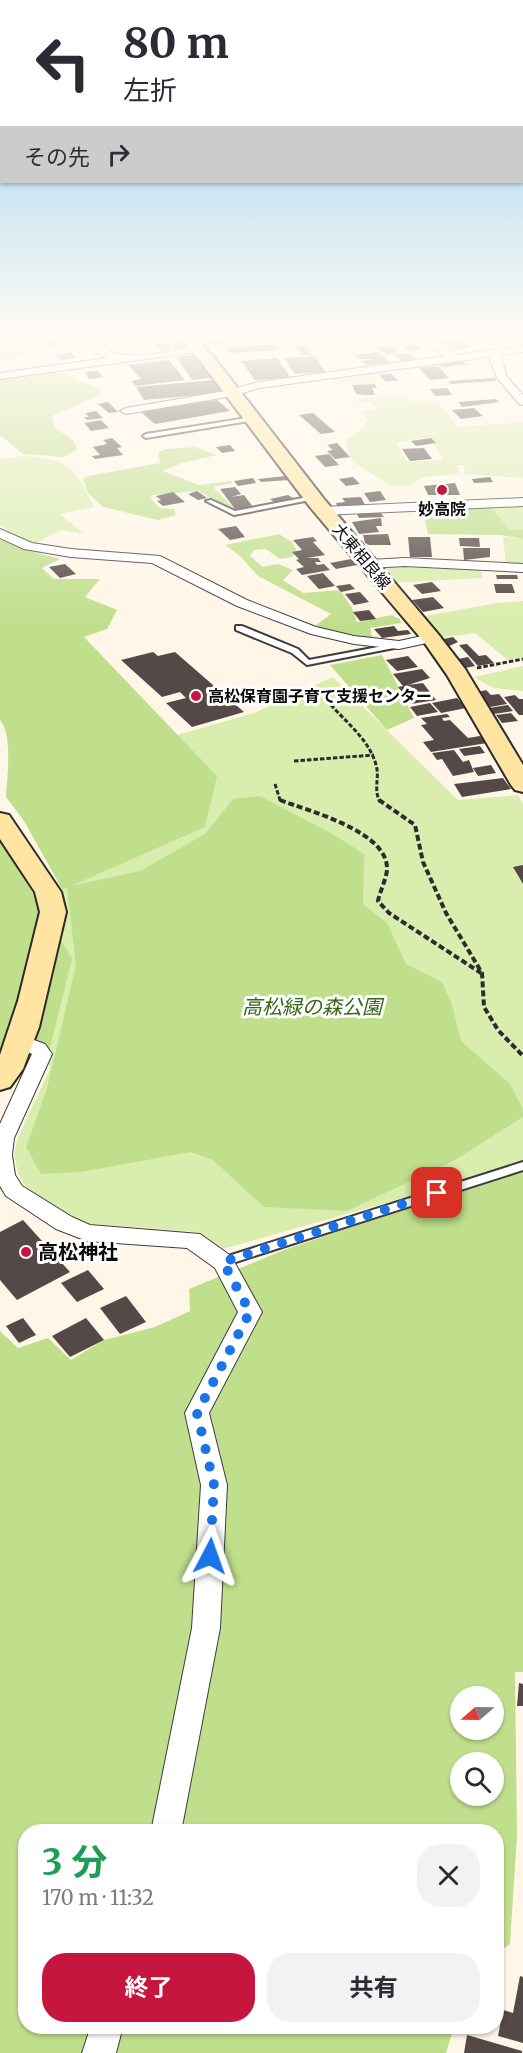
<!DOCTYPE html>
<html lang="ja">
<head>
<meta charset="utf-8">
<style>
  :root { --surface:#fff; --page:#f2f2f3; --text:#2b2b33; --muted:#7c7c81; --accent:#c6163e }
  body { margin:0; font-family:Merriweather,"Noto Sans JP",serif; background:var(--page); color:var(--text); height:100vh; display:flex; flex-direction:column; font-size:22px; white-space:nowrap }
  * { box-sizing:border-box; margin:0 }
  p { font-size:20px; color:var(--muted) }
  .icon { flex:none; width:33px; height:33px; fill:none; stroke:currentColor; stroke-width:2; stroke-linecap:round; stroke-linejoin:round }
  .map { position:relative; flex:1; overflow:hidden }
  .panel { position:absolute; left:18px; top:1824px; width:486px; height:210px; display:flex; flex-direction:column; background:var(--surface); border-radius:24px; box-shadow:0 2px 4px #0004 }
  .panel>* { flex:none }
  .guide { position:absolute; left:0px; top:0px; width:524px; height:183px; box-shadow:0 2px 4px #0004; background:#fff; color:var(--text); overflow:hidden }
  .needle { width:39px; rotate:250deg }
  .tools { position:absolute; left:450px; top:1686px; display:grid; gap:12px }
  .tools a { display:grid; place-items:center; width:54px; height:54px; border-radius:50%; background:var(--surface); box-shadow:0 2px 4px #0004; font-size:30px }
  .pin { position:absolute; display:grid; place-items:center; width:51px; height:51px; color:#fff; margin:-26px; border-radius:12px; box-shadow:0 3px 9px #0006 }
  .me { position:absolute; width:66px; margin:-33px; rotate:4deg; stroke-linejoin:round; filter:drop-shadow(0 0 4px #0008) }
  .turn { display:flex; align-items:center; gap:21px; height:126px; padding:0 24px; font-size:27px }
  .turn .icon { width:78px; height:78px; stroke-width:2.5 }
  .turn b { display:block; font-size:42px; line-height:51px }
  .then { display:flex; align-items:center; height:57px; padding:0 24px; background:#0003; gap:12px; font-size:22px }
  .round { display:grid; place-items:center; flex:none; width:63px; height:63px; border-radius:24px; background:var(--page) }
  .overview { display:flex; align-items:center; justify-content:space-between; height:102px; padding:0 24px }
  h1 { font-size:36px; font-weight:700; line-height:45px; color:#1e9e55 }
  .action { display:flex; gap:12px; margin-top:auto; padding:12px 24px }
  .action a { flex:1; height:69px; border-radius:24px; background:var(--accent); color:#fff; font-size:24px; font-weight:700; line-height:69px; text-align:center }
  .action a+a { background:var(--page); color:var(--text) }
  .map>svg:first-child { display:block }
</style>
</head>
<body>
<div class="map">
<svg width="523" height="2053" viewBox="0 0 523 2053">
  <rect width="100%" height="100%" fill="#fff6e7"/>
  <g fill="#d9edae" fill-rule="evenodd">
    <polygon points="369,371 378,383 336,385 330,376"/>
    <path d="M404,396L409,401H437L458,427L523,422V478L465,474L464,465H457L459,474L422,477L412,485L391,486L356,464L350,457L345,440L364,428L368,419L359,412L377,409L371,402L351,403L363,398ZM430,437L443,460L407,462L396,443Z"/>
    <path d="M22,456C69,460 74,464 94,507L60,514L84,534L60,530L34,544L0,526V460Z"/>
    <polygon points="523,503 523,530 510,530 487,504"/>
    <polygon points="503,537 523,539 523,565 506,564"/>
    <polygon points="375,565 480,569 483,578 389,583"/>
    <polygon points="523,601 523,657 508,660 475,633 438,638 419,617 498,603"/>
    <polygon points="523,666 523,691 493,688 474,677"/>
    <polygon points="333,677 458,800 518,795 523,804 523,1164 223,1249 198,1232 91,1224 68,1214 28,1190 18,1174 14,1154 18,1137 50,1069 41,1021 62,889 217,776 177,735 254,713"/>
  </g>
  <g fill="#c0df8c" fill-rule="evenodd">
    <polygon points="0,337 23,337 40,347 16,358 1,359"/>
    <polygon points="62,373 101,390 99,395 52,416 54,427 73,440 78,449 64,457 23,454 0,435 0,374"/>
    <polygon points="195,447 217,455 182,463 163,471 199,485 231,481 232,483 213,487 235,509 264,504 270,506 235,512 198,491 152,495 151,499 160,508 174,509 176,515 158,520 103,507 88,493 83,479 88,476 160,463 158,453 165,449"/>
    <polygon points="488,504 510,530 523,530 523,539 501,535 428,534 424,517 428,508"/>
    <polygon points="279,534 292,542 296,549 293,557 280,559 266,549 254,550 250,556 263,567 278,564 293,570 283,580 303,593 340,590 352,608 357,622 392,615 400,619 401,623 370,628 373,639 352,637 315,626 331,614 258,576 239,555 225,545"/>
    <path d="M0,539L19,548L60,559L42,568L54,579H100L85,597L117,610L107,629L84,637L217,776L205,827L71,886L140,871L205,834L233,799L260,796L336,836L364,854L363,904L387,923L406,964L442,982L452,1005L461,1041L510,1084L523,1109V1117L455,1160L347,1211L264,1207L213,1160L191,1152L81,1172L41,1174L26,1147L47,1088L76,965L67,888L62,889L24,821L6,797C7,777 13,735 0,720Z"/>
    <polygon points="382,655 414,718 387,730 330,665"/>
    <polygon points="0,838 72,959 47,1060 0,1090"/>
    <path d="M523,1169V1672H515L517,1834L510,1944L497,1953L496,1832H26V2026L454,2027L446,2053H0V1331L18,1348L48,1338L71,1360L104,1340L155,1327L190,1311L189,1289L284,1250ZM460,1696H494V1730H460ZM460,1762H494V1796H460Z"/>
  </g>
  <g fill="#544946">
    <polygon points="239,337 242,342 211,344 208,339"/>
    <polygon points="456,337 472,347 454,350 435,338"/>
    <polygon points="57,338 61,342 57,343 60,346 50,347 43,340"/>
    <polygon points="182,342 189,347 176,349 169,343"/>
    <polygon points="161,343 167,343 173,348 161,350 155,344"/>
    <polygon points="278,344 280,350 229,353 226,348"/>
    <polygon points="412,344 417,347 423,349 410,351 402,346"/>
    <polygon points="295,346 306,346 312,355 301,355"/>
    <polygon points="386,346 394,348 399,352 385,354 377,347"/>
    <polygon points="70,352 76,358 62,360 55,355"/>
    <polygon points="379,352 390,363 366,365 361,361 374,359 359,359 354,355"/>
    <polygon points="403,353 411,355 416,359 403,361 394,355"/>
    <polygon points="194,355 211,378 192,380 176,357"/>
    <polygon points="315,356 325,372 295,374 284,358"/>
    <polygon points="277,358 291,378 255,380 241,361"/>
    <polygon points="169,360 185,380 136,386 131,381 141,379 128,365"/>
    <polygon points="455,360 468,364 442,367 437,362"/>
    <polygon points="438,366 449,378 430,380 419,368"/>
    <polygon points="98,371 103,377 89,379 85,372"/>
    <polygon points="391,374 398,380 386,382 379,375"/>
    <polygon points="495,378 496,381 450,384 449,381"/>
    <polygon points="213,380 222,393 144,400 136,387"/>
    <polygon points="375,384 377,388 372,388 375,395 364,395 356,394 352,385"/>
    <polygon points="447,388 452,395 435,396 430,389"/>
    <polygon points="496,399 499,402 462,407 458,402"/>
    <polygon points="217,400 230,411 155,424 141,412"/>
    <polygon points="108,402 118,412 109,413 98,404"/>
    <polygon points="474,408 483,416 461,419 452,410"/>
    <polygon points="96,411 103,418 87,420 84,417 89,417 85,413"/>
    <polygon points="313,413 335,432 321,434 299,415"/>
    <polygon points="101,420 109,428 91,431 84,423"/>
    <polygon points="112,438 122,447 117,448 123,455 95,459 92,456 100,455 93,447 107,444 103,440"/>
    <polygon points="431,438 436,443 416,446 411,441"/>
    <polygon points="337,443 350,457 335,459 327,451 333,450 327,445"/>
    <polygon points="230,445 235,451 222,453 216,447"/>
    <polygon points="424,448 432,459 410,461 402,449"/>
    <polygon points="329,454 339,465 325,467 315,456"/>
    <polygon points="286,476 289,480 261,482 258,479"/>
    <polygon points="353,477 360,484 346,486 339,479"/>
    <polygon points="490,477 493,482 474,483 472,479"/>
    <polygon points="253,478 256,483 238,486 234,481"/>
    <polygon points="455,483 460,495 428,495 424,486"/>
    <polygon points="235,487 241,494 231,497 244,495 253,507 235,509 220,489"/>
    <polygon points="197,491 207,498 198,500 188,494"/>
    <polygon points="380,491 386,500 370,502 364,493"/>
    <polygon points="173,492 185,502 163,506 157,501 161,500 156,496"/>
    <polygon points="288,495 293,498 274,502 270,499"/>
    <polygon points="361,497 365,505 337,506 336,503 345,502 342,498"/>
    <polygon points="378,510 384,517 359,518 355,511"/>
    <polygon points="381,518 382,526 376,526 379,532 359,534 352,522"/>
    <polygon points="236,526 245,537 230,540 218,529"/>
    <polygon points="388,534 391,545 369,545 365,543 363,535"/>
    <polygon points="313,537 317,541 313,542 325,555 307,558 318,558 321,562 315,562 317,565 324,564 330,570 302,575 296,569 304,567 296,560 299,559 292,552 302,550 293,540"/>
    <polygon points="408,537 430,537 432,557 410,557"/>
    <polygon points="459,538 479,538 480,547 460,546"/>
    <polygon points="463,548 490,548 490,557 464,560"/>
    <polygon points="351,559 357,565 336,569 330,563"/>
    <polygon points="65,564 76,574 60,578 49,567"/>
    <polygon points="323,573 335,586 319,589 307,576"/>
    <polygon points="496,575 517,575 518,579 497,579"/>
    <polygon points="432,582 441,591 422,594 413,585"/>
    <polygon points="350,584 355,589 341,592 336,586"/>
    <polygon points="494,584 512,584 515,593 496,593"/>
    <polygon points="360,592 369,602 354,605 345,594"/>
    <polygon points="433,597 444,608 423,612 412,600"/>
    <polygon points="369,610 376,619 360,621 353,612"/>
    <polygon points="394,626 398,631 408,630 411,634 382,638 374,629"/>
    <polygon points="453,637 458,642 447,647 439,640"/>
    <polygon points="467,644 479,656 486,655 494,663 478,666 459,645"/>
    <polygon points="153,652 158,656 175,652 244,712 192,727 166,703 186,698 180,692 162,697 121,660"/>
    <polygon points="408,656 418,667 397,671 386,660"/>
    <polygon points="468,657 475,666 465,668 458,659"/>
    <polygon points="422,669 430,678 408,685 423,683 436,700 411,704 398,687 403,686 393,674"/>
    <polygon points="486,690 491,695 499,694 507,704 490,707 478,692"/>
    <polygon points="515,695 519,699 523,699 523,715 519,715 504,697"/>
    <polygon points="457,698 466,708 441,713 432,703"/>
    <polygon points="430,703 438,712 417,716 410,707"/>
    <polygon points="508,705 513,711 494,714 489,708"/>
    <polygon points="511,713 518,721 502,723 496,715"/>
    <polygon points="447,714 450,717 442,718 444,721 450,720 468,738 480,736 487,743 431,752 423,742 434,740 421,725 427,724 421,718"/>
    <polygon points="480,746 485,753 464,756 459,749"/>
    <polygon points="454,750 463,762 469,760 474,772 453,776 442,759 437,760 432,753"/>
    <polygon points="491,765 496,773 478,776 473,768"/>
    <polygon points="503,778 511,789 462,797 454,784"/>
    <polygon points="523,865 523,884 513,867"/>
    <polygon points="23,1220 70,1272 17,1300 0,1280 0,1232"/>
    <polygon points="88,1270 104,1289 77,1302 61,1283"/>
    <polygon points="126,1296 146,1322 120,1334 100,1308"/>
    <polygon points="23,1318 36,1335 19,1343 6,1326"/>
    <polygon points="86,1318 104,1340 70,1357 52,1336"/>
    <polygon points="519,1683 523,1684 523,1706 517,1706"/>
    <polygon points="520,1976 523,1977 523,2043 498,2036 503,2010 513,2013"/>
    <polygon points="467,2035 522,2051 522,2053 464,2053"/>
  </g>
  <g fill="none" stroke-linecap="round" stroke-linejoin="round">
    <defs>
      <g id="lane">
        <polygon points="253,417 255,418 255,420 146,438 143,436 146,434"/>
        <polygon points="313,496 315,497 315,499 234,515 206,501 211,500 235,511"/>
        <polygon points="236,626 242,626 298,649 309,660 399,643 403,645 399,647 307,665 292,653 236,630"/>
        <polygon points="523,1162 523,1170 223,1266 219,1265 217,1262 219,1259"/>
      </g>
      <g id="street">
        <path d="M85,337H95C113,369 168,350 198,346L203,349L198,352L0,379V373L107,358L95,352Z"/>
        <polygon points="417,337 429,337 457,355 523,346 523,352 500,355 507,377 523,395 523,405 519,404 497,378 489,357 259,388 233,396 126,414 120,411 126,408 225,391 259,382 445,356"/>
        <polygon points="523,498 523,506 323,515 317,511 323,507"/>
        <polygon points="0,529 32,543 71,549 160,556 247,600 316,627 354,636 399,641 431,634 438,638 436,641 399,649 354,644 311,634 237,606 152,563 71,557 24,549 0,538"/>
        <polygon points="405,558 523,564 523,572 405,566 369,568 362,564 369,560"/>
        <polygon points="20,1035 45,1044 52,1054 14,1138 12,1155 15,1175 22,1186 72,1217 90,1225 200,1234 231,1256 262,1312 209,1413 227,1485 220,1628 181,1832 151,1832 192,1628 201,1485 185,1413 238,1312 215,1268 187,1248 87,1241 56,1229 6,1196 0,1186 0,1124 32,1054 13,1045 10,1041 13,1037"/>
        <polygon points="91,2026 123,2026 116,2053 82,2053"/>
      </g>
      <g id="secondary">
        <polygon points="179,337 194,337 212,355 324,499 438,634 465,669 523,765 523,792 515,790 511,785 447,675 424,642 310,507 200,361"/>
        <polygon points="0,813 9,815 61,892 66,912 39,1027 23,1069 10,1087 0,1090 0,1055 18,1001 40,912 35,892 0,839"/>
      </g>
    </defs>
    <use href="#lane" stroke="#3d3d3d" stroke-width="4"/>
    <use href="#street" stroke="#3d3d3d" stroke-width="2"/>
    <use href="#secondary" stroke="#2c2c2c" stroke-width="4"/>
    <g stroke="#2c2c2c" stroke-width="3" stroke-dasharray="4.5 2" stroke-linecap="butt">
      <polyline points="477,668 523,659"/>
      <path d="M331,705C347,723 370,741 376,765C380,778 373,789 380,802"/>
      <polyline points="294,761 374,755"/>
      <polyline points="275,784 280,800 284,802"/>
    </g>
    <g stroke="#2c2c2c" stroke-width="4" stroke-dasharray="6 3" stroke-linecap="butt">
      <path d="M280,800C308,811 389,831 387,870C386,880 380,891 378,901L389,913L481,973"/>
      <polyline points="379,800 415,825 423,862 446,913 482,973 484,1007 498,1030 523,1056"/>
    </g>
    <use href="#lane" fill="#fff" fill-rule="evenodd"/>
    <use href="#street" fill="#fff" fill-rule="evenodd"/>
    <use href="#secondary" fill="#ffe4a2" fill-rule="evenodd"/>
  </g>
  <linearGradient id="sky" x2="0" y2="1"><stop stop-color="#8dcaf0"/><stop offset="0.54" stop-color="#fffbf4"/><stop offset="1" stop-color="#fffbf4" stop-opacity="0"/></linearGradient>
  <rect width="523" height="624" fill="url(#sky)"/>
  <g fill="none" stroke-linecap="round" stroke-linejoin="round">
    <polyline stroke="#1a73e8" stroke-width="10" stroke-dasharray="0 18" points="210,1556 214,1485 197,1413 250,1312 223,1262 437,1193"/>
  </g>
  <g fill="#c6163e" stroke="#fff" stroke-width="2">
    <circle cx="442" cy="490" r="6"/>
    <circle cx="196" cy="696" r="6"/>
    <circle cx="26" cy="1252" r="6"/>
  </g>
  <g text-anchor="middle" stroke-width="6" stroke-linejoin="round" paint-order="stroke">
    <g font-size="16" font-weight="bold" fill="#0a0a0a" stroke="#fff">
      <text x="442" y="515">妙高院</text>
      <text x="208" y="702" text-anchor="start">高松保育園子育て支援センター</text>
    </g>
    <g font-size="16" fill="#0a0a0a" stroke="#fff">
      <text transform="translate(362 556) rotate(50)" y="6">大東相良線</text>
    </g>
    <g font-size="20" font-style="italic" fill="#356616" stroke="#fff">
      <text x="312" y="1014">高松緑の森公園</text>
    </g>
    <g font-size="20" font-weight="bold" fill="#0a0a0a" stroke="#fff" text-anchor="start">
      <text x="38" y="1259">高松神社</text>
    </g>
  </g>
</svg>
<div class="tools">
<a><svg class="needle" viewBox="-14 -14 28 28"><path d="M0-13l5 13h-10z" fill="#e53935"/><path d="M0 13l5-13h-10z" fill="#7c7c81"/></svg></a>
<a><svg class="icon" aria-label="search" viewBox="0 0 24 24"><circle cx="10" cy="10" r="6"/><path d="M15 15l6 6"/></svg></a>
</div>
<div class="pin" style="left:437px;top:1193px;background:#d93025"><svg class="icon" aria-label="arrive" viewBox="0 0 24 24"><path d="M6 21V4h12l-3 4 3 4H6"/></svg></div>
<svg class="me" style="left:210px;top:1556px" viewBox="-20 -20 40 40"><path d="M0-17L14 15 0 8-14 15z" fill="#1a73e8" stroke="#fff" stroke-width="4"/></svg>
<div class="guide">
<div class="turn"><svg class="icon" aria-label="left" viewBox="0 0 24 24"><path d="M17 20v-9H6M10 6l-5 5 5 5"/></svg><div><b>80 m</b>左折</div></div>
<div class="then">その先<svg class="icon" aria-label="right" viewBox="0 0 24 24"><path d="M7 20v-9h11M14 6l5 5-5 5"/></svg></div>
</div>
<section class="panel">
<div class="overview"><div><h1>3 分</h1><p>170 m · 11:32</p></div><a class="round"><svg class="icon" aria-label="close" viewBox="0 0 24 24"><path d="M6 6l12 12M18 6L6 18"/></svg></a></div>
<div class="action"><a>終了</a><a>共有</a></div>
</section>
</div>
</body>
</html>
